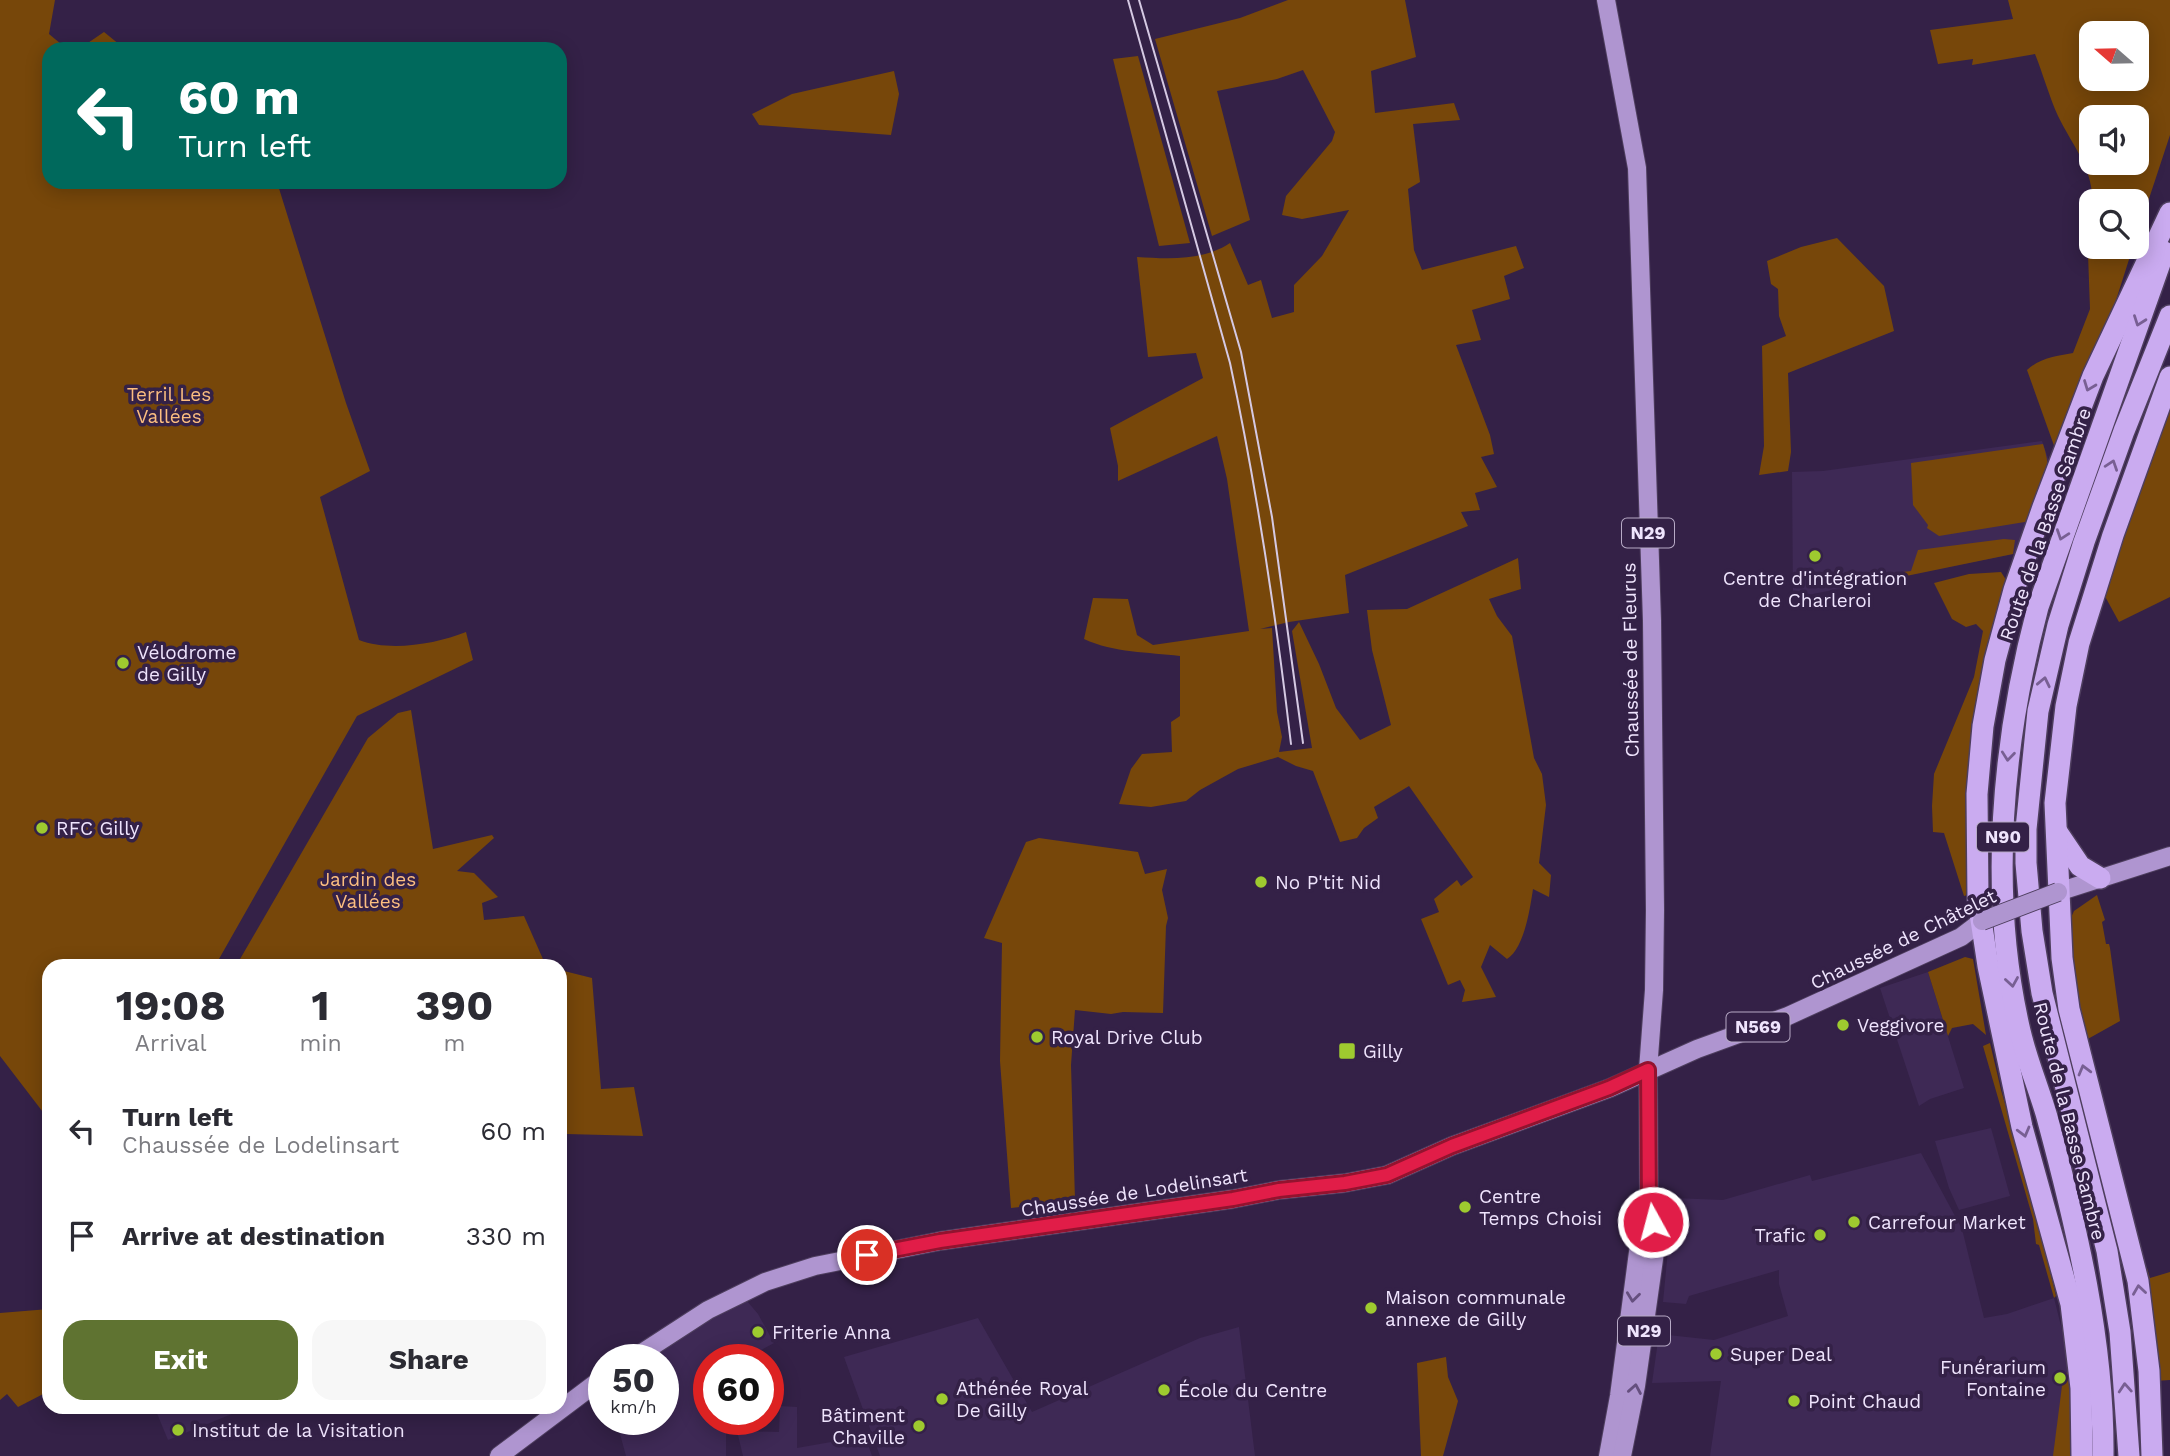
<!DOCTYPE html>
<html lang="en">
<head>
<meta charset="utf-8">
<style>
  :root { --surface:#fff; --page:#f7f7f7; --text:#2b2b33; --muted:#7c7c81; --accent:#5f7331 }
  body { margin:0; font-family:"Work Sans",sans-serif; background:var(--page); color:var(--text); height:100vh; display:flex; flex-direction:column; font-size:26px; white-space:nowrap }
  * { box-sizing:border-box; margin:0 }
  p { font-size:23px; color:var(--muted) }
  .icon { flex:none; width:38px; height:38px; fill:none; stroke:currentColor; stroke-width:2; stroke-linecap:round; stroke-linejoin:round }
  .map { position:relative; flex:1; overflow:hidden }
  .sheet { position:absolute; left:42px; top:959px; width:525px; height:455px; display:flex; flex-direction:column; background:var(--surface); border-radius:21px; box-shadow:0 4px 18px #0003 }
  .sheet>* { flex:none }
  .banner { position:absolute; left:42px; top:42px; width:525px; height:147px; border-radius:21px; box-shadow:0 4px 18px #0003; background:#00695c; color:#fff; overflow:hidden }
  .needle { width:46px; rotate:290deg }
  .buttons { position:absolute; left:2079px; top:21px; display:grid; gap:14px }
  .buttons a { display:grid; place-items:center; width:70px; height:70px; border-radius:14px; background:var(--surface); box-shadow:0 4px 18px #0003; font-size:35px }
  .speed { position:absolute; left:588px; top:1344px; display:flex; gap:14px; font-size:35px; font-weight:700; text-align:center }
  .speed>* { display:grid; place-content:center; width:91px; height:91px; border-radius:50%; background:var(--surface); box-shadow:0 4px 18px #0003; line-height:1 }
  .speed small { font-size:18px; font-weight:400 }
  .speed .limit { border:10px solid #d22; background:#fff; color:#111 }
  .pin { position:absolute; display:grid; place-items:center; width:60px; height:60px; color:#fff; margin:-30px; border:4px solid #fff; border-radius:50%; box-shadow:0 2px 7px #0007 }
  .me { position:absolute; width:77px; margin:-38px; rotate:353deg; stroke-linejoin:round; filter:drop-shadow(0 0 5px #0008) }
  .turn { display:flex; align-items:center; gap:24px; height:147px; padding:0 21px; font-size:32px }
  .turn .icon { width:91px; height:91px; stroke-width:2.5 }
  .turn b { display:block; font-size:49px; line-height:60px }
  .eta { display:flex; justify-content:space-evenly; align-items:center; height:119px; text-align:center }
  .eta b { font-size:42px; font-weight:700; line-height:49px }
  .cta { display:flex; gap:14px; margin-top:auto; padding:14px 21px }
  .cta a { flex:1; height:80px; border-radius:21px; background:var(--accent); color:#fff; font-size:28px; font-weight:700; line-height:80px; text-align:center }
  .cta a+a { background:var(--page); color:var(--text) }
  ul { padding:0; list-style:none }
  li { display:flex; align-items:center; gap:21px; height:105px; padding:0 21px }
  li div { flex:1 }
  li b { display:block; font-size:26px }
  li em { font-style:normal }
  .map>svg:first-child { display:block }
</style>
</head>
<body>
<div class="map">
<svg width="2170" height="1456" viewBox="0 0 2170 1456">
  <rect width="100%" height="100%" fill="#342147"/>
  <g fill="#3e2955">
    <polygon points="2042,441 2049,461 2027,554 2013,554 1793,598 1792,472 1823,471"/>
    <polygon points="1928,972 1964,1088 1930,1099 1919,1106 1880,988"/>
    <polygon points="1991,1128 2010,1196 1959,1210 1949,1188 1935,1141"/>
    <polygon points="1921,1153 1962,1229 1984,1318 2007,1314 2054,1298 2067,1350 2076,1374 2072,1456 1710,1456 1721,1381 1652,1383 1659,1334 1714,1340 1788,1316 1779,1284 1779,1270 1689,1296 1686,1304 1663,1302 1673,1198 1723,1200 1810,1175 1812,1181"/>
    <polygon points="747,1301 758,1314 774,1343 743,1360 709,1360 709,1419 726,1419 726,1456 626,1456 620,1434 610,1419 663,1419 663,1360 646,1360 699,1320"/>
    <polygon points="978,1318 1032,1412 1200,1338 1239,1327 1255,1456 880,1456 844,1357"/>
    <polygon points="780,1406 797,1407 797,1448 865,1436 872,1456 743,1456 737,1431 779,1432"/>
    <polygon points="173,1407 249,1407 168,1440 156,1411"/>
  </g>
  <g fill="#77470a" fill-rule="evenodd">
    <path d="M0,0H55L49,34L67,49H49V182H221L226,187L232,182H277L346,403L370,471L320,497L359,640C390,652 436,644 466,632L473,660L357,716L215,966H49V1120L0,1056Z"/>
    <path d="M1288,0H1405L1416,57L1371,71L1375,113L1454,103L1460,120L1413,124L1420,182L1408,189L1414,250L1422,270L1516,246L1524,268L1504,276L1510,299L1472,310L1481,340L1456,345L1490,435L1494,454L1481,457L1497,487L1475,493L1480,510L1461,512L1468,526L1345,575L1349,613L1289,622L1260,629L1272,628L1277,712L1282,737L1279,752L1312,748L1292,631L1299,622L1319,664L1336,708L1360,740L1391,725L1372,650L1367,610L1407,609L1518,558L1521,589L1489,599L1497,616L1512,636L1534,758L1542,774L1546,805L1539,863L1551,875L1549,897L1533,889C1530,909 1524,949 1507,959L1490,945L1481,967L1496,997L1462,1002L1465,990L1460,980L1448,985L1421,919L1439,912L1434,899L1457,880L1461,886L1473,877L1409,786L1374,807L1378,818L1364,828L1357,838L1340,842L1313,771L1296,766L1278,757L1238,769L1200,790L1186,801L1151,807L1119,804L1131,769L1142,754L1172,752L1171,722L1180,716V656C1148,652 1114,653 1084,639L1093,598L1128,599L1137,635L1153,645L1249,631L1227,479L1217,436L1118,481V466L1110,428L1203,378L1196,353L1148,357L1137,257C1169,259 1203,261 1230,243L1248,285L1261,280L1272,318L1294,312V285L1322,256L1349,210L1302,219L1282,215L1286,196L1332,141L1335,132L1303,70L1277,79L1217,91L1250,220L1212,236L1155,39L1240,18Z"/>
    <path d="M2008,0H2170V135L2137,235V201H2092C2094,170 2071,143 2058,116C2049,96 2043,74 2035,54L1972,65L1973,59L1938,64L1930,30L2013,19ZM2091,33H2137V79H2091ZM2091,117H2137V163H2091Z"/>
    <polygon points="104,32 125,49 79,49"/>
    <polygon points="1138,56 1190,243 1159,246 1113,59"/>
    <polygon points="894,71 899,94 891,135 759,125 752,114 792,94"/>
    <path d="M2091,205V247H2133L2085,397L2057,454L2027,370C2040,358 2056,356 2073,353L2090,309L2088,254Z"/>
    <polygon points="1837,238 1884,286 1894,331 1788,373 1791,452 1788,471 1759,475 1764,446 1762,346 1786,336 1779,316 1778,289 1771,284 1767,261 1801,247"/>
    <polygon points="2170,400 2170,597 2119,622 2101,589"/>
    <path d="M2043,444C2053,473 2046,491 2037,520L1939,536L1927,528L1928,525L1913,505L1911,463Z"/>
    <polygon points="2004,539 2015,540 2013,554 1877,582 1877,575 1911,571 1918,550"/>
    <path d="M2001,572L2010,586C1988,688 1959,790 1971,894L1964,896L1944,833L1933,832L1932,806L1934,774L1974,677L1983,631L1976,624L1966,627L1952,619L1934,583L1969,574Z"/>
    <polygon points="411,710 433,849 492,835 494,838 457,871 474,873 498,897 482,903 484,920 524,916 546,966 236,966 368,738 398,713"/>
    <polygon points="1039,838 1138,852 1145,874 1167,869 1162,890 1168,918 1166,926 1163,1013 1123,1012 1111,1014 1075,1010 1071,1065 1075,1200 1011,1208 1000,1061 1002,943 984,938 1026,842"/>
    <polygon points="2097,895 2105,920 2102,922 2106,944 2109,944 2110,948 2120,1021 2086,1040 2078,1024 2068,924 2074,911"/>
    <polygon points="1965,957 1973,959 1986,1035 1973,1024 1952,1028 1948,1036 1928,972"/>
    <polygon points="560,970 592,978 601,1089 634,1087 643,1136 566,1134 566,1148 560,1147"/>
    <polygon points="1990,1043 2001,1090 2031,1192 2056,1296 2054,1298 2039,1245 2036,1244 2033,1219 1983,1046"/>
    <polygon points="2147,1268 2150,1278 2170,1272 2170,1380 2155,1381 2144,1274"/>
    <polygon points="49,1309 49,1391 18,1407 7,1394 0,1400 0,1313"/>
    <polygon points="1446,1357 1448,1377 1458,1401 1443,1456 1421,1456 1417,1363"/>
    <polygon points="2072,1372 2077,1394 2071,1456 2053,1456 2063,1378 2065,1373"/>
  </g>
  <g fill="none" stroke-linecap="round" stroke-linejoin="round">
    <defs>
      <g id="primary">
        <polyline points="1606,0 1637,168 1652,621 1655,910 1654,990 1648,1070 1649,1206 1640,1237 1619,1396 1608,1456"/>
        <polyline points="2058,892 2170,856"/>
        <polyline points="631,1360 708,1310 765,1282 815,1266 940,1241 1233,1199 1279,1190 1345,1183 1387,1175 1452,1146 1610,1088 1697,1049 1788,1016 1961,937 1982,921"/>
        <polyline points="499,1456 604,1377"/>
        <polyline points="1622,1456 1636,1386 1657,1238 1650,1209"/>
      </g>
      <g id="highway">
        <polyline points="2057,832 2080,866 2100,878"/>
        <polyline points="2082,1456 2081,1388 2071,1304 2022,1127 1988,966 1978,900 1977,794 1983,726 1995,660 2014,590 2043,507 2093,376 2170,213"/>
        <path d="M2103,1456C2104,1341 2077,1228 2047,1117C2039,1089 2027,1061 2020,1031C1988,893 2002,742 2038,607L2164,252"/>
        <polyline points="2129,1456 2120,1332 2107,1251 2042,993 2032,931 2026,863 2026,829 2038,711 2058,625 2084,542 2124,431 2170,316"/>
        <polyline points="2152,1456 2149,1371 2138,1281 2069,1009 2062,958 2055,803 2066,706 2079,643 2113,535 2170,377"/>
      </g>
    </defs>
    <use href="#primary" stroke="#4e3e5e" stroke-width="20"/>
    <use href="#highway" stroke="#4e3e5e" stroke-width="24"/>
    <use href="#primary" stroke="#af95d0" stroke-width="18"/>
    <use href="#highway" stroke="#caabf0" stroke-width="21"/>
    <g stroke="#d5c9e3" stroke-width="2">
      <path d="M1128,0L1230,363C1257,489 1276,616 1291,744"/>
      <polyline points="1139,0 1241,352 1272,517 1303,743"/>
    </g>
    <defs>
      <polyline id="primary-bridge" points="1982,921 2058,892"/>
    </defs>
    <use href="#primary-bridge" stroke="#4e3e5e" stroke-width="20" stroke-linecap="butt"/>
    <use href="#primary-bridge" stroke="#af95d0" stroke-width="18"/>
  </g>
  <defs><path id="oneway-chevron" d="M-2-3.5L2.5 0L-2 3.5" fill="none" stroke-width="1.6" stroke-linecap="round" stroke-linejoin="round" transform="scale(1.75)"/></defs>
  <g stroke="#785f93">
    <use href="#oneway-chevron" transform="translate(2139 321) rotate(110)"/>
    <use href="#oneway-chevron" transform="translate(2089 386) rotate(111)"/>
    <use href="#oneway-chevron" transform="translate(2112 465) rotate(-71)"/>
    <use href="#oneway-chevron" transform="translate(2062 535) rotate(109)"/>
    <use href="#oneway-chevron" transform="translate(2044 682) rotate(-78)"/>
    <use href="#oneway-chevron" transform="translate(2008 756) rotate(96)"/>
    <use href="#oneway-chevron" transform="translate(2012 982) rotate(81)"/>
    <use href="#oneway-chevron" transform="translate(2084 1070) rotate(-105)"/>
    <use href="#oneway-chevron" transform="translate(2024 1132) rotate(75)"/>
    <use href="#oneway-chevron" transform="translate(2139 1290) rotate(-98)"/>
    <use href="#oneway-chevron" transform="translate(2125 1388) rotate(-94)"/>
  </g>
  <g stroke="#654f7e">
    <use href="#oneway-chevron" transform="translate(1633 1297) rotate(97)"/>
    <use href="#oneway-chevron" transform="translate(1635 1389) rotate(-80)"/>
  </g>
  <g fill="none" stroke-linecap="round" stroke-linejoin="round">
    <defs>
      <polyline id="route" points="867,1255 940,1241 1233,1199 1279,1190 1345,1183 1387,1175 1452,1146 1609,1088 1648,1070 1649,1206 1653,1222"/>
    </defs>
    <use href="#route" stroke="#92132f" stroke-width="18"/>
    <use href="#route" stroke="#e11d48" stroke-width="12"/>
  </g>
  <g fill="#9eca2f" stroke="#342147" stroke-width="2.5">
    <circle cx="1815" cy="556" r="7"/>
    <circle cx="123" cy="663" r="7"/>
    <circle cx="42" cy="828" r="7"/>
    <circle cx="1261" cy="882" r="7"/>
    <circle cx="1843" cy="1025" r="7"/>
    <circle cx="1037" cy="1037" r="7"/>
    <rect x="1338" y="1042" width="18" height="18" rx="3.5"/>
    <circle cx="1465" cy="1207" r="7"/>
    <circle cx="1854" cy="1222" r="7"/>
    <circle cx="1820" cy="1235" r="7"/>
    <circle cx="1371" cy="1308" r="7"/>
    <circle cx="758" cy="1332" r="7"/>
    <circle cx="1716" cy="1354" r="7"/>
    <circle cx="2060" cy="1378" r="7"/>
    <circle cx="1164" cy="1390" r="7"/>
    <circle cx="942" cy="1399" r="7"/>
    <circle cx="1794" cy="1401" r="7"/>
    <circle cx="919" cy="1426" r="7"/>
    <circle cx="178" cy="1430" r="7"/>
  </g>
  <g text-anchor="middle" stroke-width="7" stroke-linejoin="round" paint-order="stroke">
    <g fill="#342147" stroke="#b7aac6" stroke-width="2">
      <rect x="1622" y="518.5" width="52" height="29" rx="5"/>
      <rect x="1977" y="822.5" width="52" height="29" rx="5"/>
      <rect x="1726.5" y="1012.5" width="63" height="29" rx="5"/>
      <rect x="1618" y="1316.5" width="52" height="29" rx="5"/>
    </g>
    <g font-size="18" font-weight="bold" fill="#efe4fd">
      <text x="1648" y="539">N29</text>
      <text x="2003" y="843">N90</text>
      <text x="1758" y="1033">N569</text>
      <text x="1644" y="1337">N29</text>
    </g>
    <g font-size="19" fill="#fcbe80" stroke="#342147">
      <text x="169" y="401">Terril Les<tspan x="169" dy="22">Vallées</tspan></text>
      <text x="368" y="886">Jardin des<tspan x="368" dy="22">Vallées</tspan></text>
    </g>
    <g font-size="19" fill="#efe4fd" stroke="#342147">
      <text transform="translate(2045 524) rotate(-71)" y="7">Route de la Basse Sambre</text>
      <text transform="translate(1630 660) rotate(-91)" y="7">Chaussée de Fleurus</text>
      <text transform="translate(1903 939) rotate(-26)" y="7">Chaussée de Châtelet</text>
      <text transform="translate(2070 1121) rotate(76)" y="7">Route de la Basse Sambre</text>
      <text transform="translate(1134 1192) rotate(-9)" y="7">Chaussée de Lodelinsart</text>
    </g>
    <g font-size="19" fill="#efe4fd" stroke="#342147" text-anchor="start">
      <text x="1815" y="585" text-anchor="middle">Centre d'intégration<tspan x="1815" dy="22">de Charleroi</tspan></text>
      <text x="137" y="659">Vélodrome<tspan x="137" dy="22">de Gilly</tspan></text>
      <text x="56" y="835">RFC Gilly</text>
      <text x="1275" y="889">No P'tit Nid</text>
      <text x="1857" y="1032">Veggivore</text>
      <text x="1051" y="1044">Royal Drive Club</text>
      <text x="1363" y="1058">Gilly</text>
      <text x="1479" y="1203">Centre<tspan x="1479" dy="22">Temps Choisi</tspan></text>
      <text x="1868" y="1229">Carrefour Market</text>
      <text x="1806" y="1242" text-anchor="end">Trafic</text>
      <text x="1385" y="1304">Maison communale<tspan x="1385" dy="22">annexe de Gilly</tspan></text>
      <text x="772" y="1339">Friterie Anna</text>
      <text x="1730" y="1361">Super Deal</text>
      <text x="2046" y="1374" text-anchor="end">Funérarium<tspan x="2046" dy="22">Fontaine</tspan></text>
      <text x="956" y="1395">Athénée Royal<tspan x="956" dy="22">De Gilly</tspan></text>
      <text x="1178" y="1397">École du Centre</text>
      <text x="1808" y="1408">Point Chaud</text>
      <text x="905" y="1422" text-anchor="end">Bâtiment<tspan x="905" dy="22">Chaville</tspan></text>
      <text x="192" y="1437">Institut de la Visitation</text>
    </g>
  </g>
</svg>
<div class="buttons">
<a><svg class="needle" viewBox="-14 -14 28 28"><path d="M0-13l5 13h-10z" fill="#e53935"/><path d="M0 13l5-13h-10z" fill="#7c7c81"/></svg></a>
<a><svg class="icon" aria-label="sound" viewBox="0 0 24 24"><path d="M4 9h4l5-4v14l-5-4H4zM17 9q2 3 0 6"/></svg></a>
<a><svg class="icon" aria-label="search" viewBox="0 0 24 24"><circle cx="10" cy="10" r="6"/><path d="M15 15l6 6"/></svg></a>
</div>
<div class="speed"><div>50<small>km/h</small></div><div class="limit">60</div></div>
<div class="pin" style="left:867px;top:1255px;background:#d93025"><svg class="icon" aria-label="arrive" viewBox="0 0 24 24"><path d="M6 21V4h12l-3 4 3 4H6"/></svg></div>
<svg class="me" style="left:1653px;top:1222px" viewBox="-20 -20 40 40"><circle r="17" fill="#e11d48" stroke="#fff" stroke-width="3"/><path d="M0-11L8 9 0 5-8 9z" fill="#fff"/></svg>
<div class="banner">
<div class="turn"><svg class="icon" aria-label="left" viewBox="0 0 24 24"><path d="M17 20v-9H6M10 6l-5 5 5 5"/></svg><div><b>60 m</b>Turn left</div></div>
</div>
<section class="sheet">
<div class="eta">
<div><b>19:08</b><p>Arrival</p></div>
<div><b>1</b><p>min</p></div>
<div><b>390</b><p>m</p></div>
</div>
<ul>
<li><svg class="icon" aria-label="left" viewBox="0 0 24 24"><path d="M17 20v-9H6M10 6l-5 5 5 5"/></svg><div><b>Turn left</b><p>Chaussée de Lodelinsart</p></div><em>60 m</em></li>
<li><svg class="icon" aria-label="arrive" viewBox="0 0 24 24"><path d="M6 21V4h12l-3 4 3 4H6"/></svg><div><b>Arrive at destination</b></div><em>330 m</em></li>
</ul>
<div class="cta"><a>Exit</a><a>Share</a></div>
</section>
</div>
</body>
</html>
